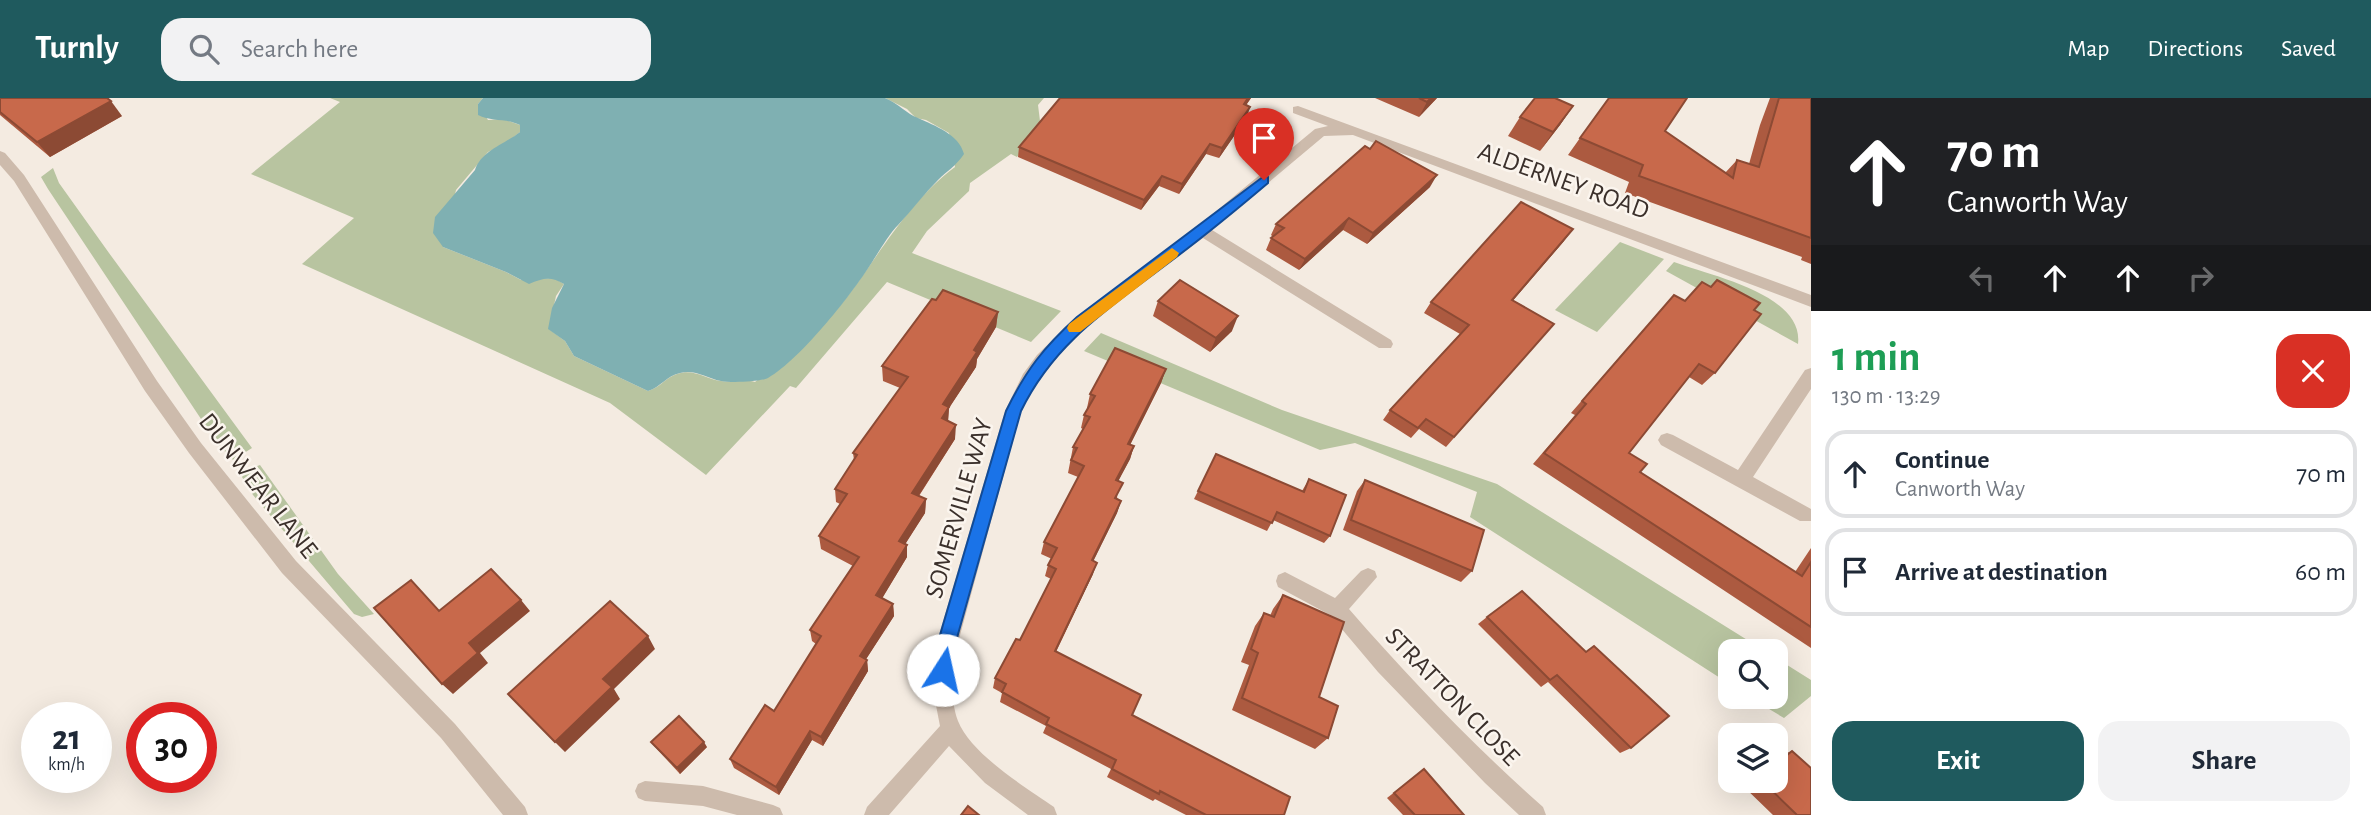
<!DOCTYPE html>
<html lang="en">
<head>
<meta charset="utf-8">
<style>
  :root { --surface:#fff; --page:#f2f2f3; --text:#1f2937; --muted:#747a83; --line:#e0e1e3; --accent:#1f5a5e }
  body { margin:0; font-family:"Alegreya Sans",sans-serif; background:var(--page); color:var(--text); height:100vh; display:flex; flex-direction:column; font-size:26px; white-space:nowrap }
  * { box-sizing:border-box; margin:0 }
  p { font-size:23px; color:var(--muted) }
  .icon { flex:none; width:38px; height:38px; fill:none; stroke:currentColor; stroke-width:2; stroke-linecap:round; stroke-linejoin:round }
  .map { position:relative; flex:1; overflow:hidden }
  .side { display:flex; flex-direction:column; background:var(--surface); width:560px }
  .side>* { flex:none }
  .hud { background:#202124; color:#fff; overflow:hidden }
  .buttons { position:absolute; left:1718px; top:541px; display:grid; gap:14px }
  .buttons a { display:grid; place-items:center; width:70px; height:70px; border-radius:14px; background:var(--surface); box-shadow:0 7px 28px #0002; font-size:35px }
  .speed { position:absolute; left:21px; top:604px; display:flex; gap:14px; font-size:35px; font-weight:700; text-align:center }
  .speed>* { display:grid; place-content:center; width:91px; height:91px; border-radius:50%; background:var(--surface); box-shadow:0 7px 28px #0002; line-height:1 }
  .speed small { font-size:18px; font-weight:400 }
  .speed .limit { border:10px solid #d22; background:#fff; color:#111 }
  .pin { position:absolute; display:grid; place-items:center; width:60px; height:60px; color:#fff; margin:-72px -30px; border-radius:50% 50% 50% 0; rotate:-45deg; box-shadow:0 0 7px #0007 }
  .pin .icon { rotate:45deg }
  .me { position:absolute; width:77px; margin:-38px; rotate:10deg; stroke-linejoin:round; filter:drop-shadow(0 0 5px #0008) }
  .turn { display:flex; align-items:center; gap:24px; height:147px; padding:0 21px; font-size:32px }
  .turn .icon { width:91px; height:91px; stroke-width:2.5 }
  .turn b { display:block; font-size:49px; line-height:60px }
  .lanes { display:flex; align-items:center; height:66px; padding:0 21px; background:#0003; justify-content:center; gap:35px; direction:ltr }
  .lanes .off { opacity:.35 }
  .round { display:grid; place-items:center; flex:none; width:74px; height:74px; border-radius:21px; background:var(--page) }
  .overview { display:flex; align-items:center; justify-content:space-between; height:119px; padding:0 21px }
  h1 { font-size:42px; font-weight:700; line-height:52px; color:#1e9e55 }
  .cta { display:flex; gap:14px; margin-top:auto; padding:14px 21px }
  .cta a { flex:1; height:80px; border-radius:21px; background:var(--accent); color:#fff; font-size:28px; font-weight:700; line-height:80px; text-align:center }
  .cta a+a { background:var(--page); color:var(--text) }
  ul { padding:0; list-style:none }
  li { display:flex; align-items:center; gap:21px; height:88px; margin:0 14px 10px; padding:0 7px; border:4px solid var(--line); border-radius:21px }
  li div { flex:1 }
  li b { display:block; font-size:26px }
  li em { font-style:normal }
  header { display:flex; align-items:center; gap:42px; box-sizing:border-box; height:98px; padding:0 35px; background:var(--accent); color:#fff }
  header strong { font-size:33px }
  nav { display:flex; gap:38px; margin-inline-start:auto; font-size:24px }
  .search { width:490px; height:63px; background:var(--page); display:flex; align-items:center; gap:18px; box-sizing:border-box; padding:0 24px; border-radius:21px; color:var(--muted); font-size:26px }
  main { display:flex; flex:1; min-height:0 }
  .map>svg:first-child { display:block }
</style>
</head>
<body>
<header>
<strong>Turnly</strong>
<div class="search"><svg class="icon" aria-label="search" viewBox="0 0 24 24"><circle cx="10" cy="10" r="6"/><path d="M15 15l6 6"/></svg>Search here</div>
<nav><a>Map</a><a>Directions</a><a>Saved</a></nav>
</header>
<main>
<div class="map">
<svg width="1811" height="717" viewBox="0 0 1811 717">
  <rect width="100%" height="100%" fill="#f4ebe1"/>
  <g fill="#b8c4a0">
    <path d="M330,0H483L478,6L488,22L503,21L520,27V34L505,46L488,54L456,92L443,149L506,174L521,182L554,180L564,186L556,198L549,231L565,243L574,258L648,293C661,289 665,280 677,276C694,270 705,281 721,283C733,285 743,281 755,284C785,261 814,238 839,209C877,162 906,105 955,69L949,35L926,22L916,20L907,11L885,0H1044L1038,7L1041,31L1017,59L1011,56L970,85L969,93L927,133L912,155L1061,213L1031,244L887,184L796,290L790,288L706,377L610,305L302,166L354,120L251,76L340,4Z"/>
    <polygon points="53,70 59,85 109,155 252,350 233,362 217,345 48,91 41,79"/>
    <polygon points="1620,144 1664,161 1597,234 1555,212"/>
    <path d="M1674,164C1711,178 1804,196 1798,246L1666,173Z"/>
    <polygon points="1101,235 1282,312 1497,386 1765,553 1731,553 1731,587 1470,419 1477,394 1355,345 1320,352 1084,253"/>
    <polygon points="260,367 338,476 374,516 362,519 354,516 253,397 242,379 249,371"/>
    <polygon points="1776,560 1811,582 1811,598 1784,620 1749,599 1776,598"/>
  </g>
  <path fill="#7fb0b2" d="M483,0H885C898,5 907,16 918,20C935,28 959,36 964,56C956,68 947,73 938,82C924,96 912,112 899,126C889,136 882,149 874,161C854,194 801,261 768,280C760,284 730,285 721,283C706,280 695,271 680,275C666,278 661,289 648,293L574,258L565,243L548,231L552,210L564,186C551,178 543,180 529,186L506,174L443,149L433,135L435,119L475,72C481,53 505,46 520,34V27C506,20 492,24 478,17V6Z"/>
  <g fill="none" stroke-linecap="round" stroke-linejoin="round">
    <polygon fill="#cdbbac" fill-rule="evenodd" points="645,683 703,688 773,707 780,710 783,717 737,717 703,708 645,703 638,700 635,693 638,686"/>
    <g fill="#cdbbac" fill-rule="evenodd">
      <path d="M1298,8L1811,197V209L1353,37L1324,38L1212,132L1391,242L1393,246L1391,250H1379L1203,140C1135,191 1060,236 1021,313L953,563C952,583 951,604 958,623C971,656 1025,689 1054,709L1057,717H1028L985,685L949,648L889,717H864L867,709L940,628L933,592L934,554L1005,313L1023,276L1037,257L1076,219L1197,129L1315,31L1328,28L1293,15V9Z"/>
      <polygon points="0,53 5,55 24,77 157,283 201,345 296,463 455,626 525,709 528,717 503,717 441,640 282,475 189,355 145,293 14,83 0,67"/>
      <polygon points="1811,270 1811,291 1753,379 1811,411 1811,423 1800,423 1661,347 1658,342 1661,337 1667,335 1673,337 1738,372 1805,272"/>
      <path d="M1368,470L1375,473L1377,479L1349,511C1410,581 1474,648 1543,709L1546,717H1519L1485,685L1378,574L1330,517L1278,489L1276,483L1278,477L1285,474L1335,500L1361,473Z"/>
    </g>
  </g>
  <g fill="#ac5a40">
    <polygon points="0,0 122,18 50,59 0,17"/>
    <polygon points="1060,0 1251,0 1246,7 1247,19 1219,60 1206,56 1179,96 1159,88 1141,112 1018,59 1019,49"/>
    <polygon points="1375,0 1437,0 1419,19"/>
    <polygon points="1770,0 1811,0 1811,166 1801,162 1802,159 1625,95 1629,84 1568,57 1580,40 1665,33 1725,75 1737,62 1749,66 1760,27"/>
    <polygon points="1573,8 1560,27 1540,53 1508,38 1520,19"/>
    <polygon points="1430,89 1367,146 1343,132 1299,172 1266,152 1271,140 1273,139 1271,137 1276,126"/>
    <polygon points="1564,143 1513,202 1554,226 1446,349 1419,331 1411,340 1383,322 1390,312 1460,236 1424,215 1431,204"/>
    <polygon points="1717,182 1754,212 1715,275 1702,287 1689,279 1629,355 1640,374 1795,474 1811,450 1811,550 1533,366 1575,317 1571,315 1674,197 1685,203 1702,184 1711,189"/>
    <polygon points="936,202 998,214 996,229 977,261 976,269 949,310 948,323 955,341 919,398 926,401 925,415 905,446 907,459 882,500 893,506 894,518 866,561 867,562 868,573 823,648 812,642 779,697 734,670 730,661 774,613 816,546 812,543 810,532 853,468 821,451 819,438 840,406 836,404 835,391 854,362 853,355 900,290 883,283 882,268"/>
    <polygon points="1158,203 1232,233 1210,254 1153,218"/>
    <polygon points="1166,271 1161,285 1130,347 1134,348 1130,361 1118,383 1117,401 1121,403 1117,415 1093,463 1093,476 1056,554 1132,617 1284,717 1186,717 1155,701 1153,703 1107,679 1111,671 1043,635 1046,628 1000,604 1002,595 993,590 995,580 1020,542 1051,481 1045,478 1048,467 1052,461 1041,456 1044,444 1078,379 1068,375 1073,349 1083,331 1081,330 1084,317 1088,310 1087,310 1090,296"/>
    <polygon points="1309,381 1330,438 1324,445 1273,422 1267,433 1194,401 1198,393 1302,393"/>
    <polygon points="1365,382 1472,473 1461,484 1343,432 1357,393"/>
    <polygon points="1283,497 1319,599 1328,640 1315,651 1232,612 1249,567 1241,564 1255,528 1264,515 1270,518 1273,511"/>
    <polygon points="1487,519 1586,554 1594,548 1631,650 1620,655 1548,584 1541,589 1478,526"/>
    <polygon points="651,644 707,649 680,676 655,649"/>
    <polygon points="1792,653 1811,717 1773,717 1742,687 1748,682 1776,682 1776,659"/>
    <polygon points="1424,671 1464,717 1403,717 1387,700"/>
  </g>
  <g fill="#8c4a34">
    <polygon points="1248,0 1251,0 1240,16 1244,6"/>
    <polygon points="1431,0 1437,0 1419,19 1427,4"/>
    <polygon points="111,3 122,18 50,59 37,44"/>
    <polygon points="1573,8 1560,27 1540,53 1553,34"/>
    <polygon points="1250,9 1247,19 1219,60 1222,50"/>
    <polygon points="1210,46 1206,56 1179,96 1182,86"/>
    <polygon points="1437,77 1430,89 1367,146 1373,135"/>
    <polygon points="1162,78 1159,88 1141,112 1144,102"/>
    <polygon points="1349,120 1343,132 1299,172 1305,161"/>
    <polygon points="1573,131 1564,143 1504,213 1512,202"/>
    <polygon points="998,214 996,229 977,261 976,269 949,310 948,323 942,320 943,306 974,252"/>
    <polygon points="1238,218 1232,233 1210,254 1216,240"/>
    <polygon points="1166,271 1161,285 1124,359 1128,346"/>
    <polygon points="956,327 955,341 912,408 912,395"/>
    <polygon points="1134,348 1130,361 1112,395 1116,382"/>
    <polygon points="926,401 925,415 899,456 899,443"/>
    <polygon points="1121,403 1117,415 1088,474 1092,462"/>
    <polygon points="907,447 907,459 877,509 876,497"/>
    <polygon points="1097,465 1093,476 1051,563 1055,553"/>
    <polygon points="521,502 530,513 480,555 488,565 453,596 442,586 469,545"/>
    <polygon points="893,506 894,518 861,569 860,558"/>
    <polygon points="648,538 655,551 614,591 620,601 565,654 555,644 603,581"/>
    <polygon points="867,562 868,573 823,648 821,639"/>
    <polygon points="810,633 812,642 779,697 776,689"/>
    <polygon points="704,644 707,649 680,676 677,670"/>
  </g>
  <g fill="#c8694b" stroke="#8c4a34" stroke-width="2">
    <polygon points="0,0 107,0 111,3 37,44 0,14"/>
    <polygon points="1060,0 1248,0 1244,6 1250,9 1222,50 1210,46 1182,86 1162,78 1144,102 1019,49"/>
    <polygon points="1419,0 1431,0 1427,4"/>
    <polygon points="1535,0 1555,0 1573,8 1553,34 1520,19"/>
    <polygon points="1609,0 1687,0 1665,33 1733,80 1737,62 1759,69 1779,0 1811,0 1811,140 1639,78 1643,67 1580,40"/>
    <polygon points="1376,43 1437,77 1373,135 1349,120 1305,161 1271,140 1284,130 1276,126 1365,48 1370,51"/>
    <polygon points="1521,104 1573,131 1512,202 1554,226 1454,339 1426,321 1418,330 1390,312 1469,227 1431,204"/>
    <polygon points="1180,182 1238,218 1216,240 1158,203"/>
    <polygon points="1717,182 1760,205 1754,212 1761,216 1715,275 1699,266 1629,355 1647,366 1640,374 1802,478 1811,464 1811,529 1544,355 1586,306 1582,303 1674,197 1685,203 1702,184 1711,189"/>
    <polygon points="943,192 998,214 974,252 977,254 943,306 949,309 942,320 956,327 912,395 926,401 899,443 907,447 876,497 893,506 860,558 867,562 821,639 810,633 776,689 730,661 765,607 774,613 821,538 810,532 859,459 819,438 847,396 835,391 857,357 853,355 908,279 882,268 932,201 936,202"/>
    <polygon points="1115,250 1166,271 1128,346 1134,348 1116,382 1123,385 1115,400 1121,403 1092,462 1097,465 1055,553 1141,597 1132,617 1290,699 1284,717 1206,717 1160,693 1159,696 1112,671 1116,662 1046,626 1049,620 1002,594 1006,586 995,580 1016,541 1020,542 1056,471 1048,467 1057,450 1044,444 1084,368 1071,362 1077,350 1073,349 1090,319 1084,317 1095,298 1090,296"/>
    <polygon points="1216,356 1304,394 1309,381 1346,397 1330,438 1277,414 1272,425 1198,393"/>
    <polygon points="1365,382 1484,432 1472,473 1351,422"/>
    <polygon points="491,471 521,502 469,545 478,555 442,586 374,510 411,482 439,513"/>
    <polygon points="1522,493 1586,554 1594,548 1669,618 1631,650 1557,577 1550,582 1487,519"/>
    <polygon points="1283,497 1344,524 1319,599 1338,608 1328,640 1242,600 1258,555 1251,551 1264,515 1274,519"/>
    <polygon points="610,503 648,538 603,581 612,589 555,644 508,596"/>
    <polygon points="679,618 704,644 677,670 651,644"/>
    <polygon points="1792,653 1811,670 1811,717 1797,717 1761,682 1776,682 1776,666"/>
    <polygon points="1424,671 1464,717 1415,717 1394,695"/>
    <polygon points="968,708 979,717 961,717"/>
  </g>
  <path fill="#1a73e8" stroke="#114b97" stroke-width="2" d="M1264,78L1268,79V85C1235,113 1202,140 1167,166C1108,211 1054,245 1021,313L953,554L949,578L943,581L936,578L933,572L935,554L1006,313C1026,272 1043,250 1077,219Z"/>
  <polygon fill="#f59e0b" points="1172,150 1179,155 1177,159 1080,234 1069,234 1067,230 1069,226"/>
  <g text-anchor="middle" stroke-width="5" stroke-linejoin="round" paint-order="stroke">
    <g font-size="26" fill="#3b302b" stroke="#fbf5ee">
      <text transform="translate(1564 82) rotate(20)" y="9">ALDERNEY ROAD</text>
      <text transform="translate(259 387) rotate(52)" y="9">DUNWEAR LANE</text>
      <text transform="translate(958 410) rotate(-74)" y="9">SOMERVILLE WAY</text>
      <text transform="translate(1453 598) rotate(46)" y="9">STRATTON CLOSE</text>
    </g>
  </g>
</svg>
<div class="buttons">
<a><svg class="icon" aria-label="search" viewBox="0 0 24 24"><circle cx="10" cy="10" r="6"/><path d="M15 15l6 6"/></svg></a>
<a><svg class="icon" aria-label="layers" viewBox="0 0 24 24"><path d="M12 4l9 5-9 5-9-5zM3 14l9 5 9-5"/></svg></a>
</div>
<div class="speed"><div>21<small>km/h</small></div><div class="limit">30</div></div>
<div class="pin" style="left:1264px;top:82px;background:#d93025"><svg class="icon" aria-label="arrive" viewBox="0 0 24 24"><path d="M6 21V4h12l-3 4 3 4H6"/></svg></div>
<svg class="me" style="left:943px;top:572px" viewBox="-20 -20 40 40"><circle r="19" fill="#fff"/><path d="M0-13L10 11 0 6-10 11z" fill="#1a73e8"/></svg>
</div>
<section class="side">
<div class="hud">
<div class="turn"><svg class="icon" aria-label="ahead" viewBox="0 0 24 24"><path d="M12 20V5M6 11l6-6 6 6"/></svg><div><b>70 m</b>Canworth Way</div></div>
<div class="lanes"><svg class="icon off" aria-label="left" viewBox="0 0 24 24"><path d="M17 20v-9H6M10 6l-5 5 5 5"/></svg><svg class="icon" aria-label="ahead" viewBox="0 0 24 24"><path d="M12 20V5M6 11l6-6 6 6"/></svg><svg class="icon" aria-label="ahead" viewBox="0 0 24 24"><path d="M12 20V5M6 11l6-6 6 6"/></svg><svg class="icon off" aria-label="right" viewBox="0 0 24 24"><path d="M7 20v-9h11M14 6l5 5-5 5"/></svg></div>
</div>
<div class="overview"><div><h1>1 min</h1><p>130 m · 13:29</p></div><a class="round" style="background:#d93025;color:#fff"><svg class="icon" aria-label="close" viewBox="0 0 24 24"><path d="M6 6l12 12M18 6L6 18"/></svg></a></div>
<ul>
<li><svg class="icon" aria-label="ahead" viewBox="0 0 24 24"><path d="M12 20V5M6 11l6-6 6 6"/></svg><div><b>Continue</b><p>Canworth Way</p></div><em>70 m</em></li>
<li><svg class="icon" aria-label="arrive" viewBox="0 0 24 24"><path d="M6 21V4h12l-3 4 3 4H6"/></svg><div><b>Arrive at destination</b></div><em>60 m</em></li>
</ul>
<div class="cta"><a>Exit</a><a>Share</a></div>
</section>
</main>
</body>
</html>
